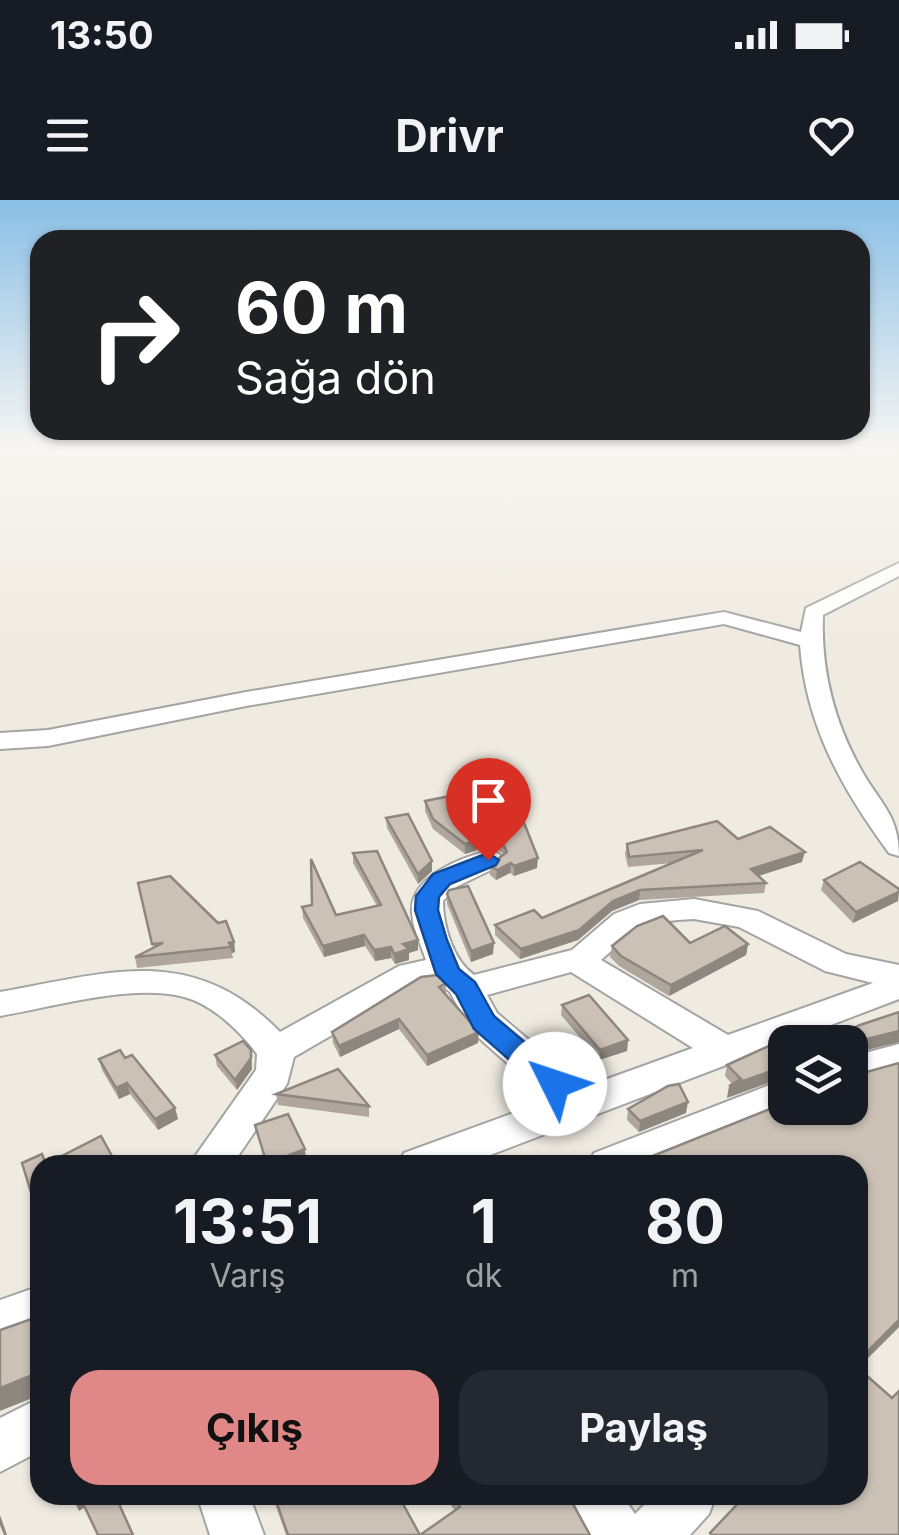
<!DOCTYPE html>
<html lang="tr">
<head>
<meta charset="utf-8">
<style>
  :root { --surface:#171b24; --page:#242831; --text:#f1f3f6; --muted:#9ea1a6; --accent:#df8887 }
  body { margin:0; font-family:Inter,sans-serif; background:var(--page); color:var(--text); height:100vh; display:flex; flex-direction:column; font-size:38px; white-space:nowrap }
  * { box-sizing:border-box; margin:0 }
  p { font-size:32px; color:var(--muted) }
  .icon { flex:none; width:55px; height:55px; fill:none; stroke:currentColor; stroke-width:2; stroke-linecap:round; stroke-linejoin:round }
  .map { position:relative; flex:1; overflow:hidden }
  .sheet { position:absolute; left:30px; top:955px; width:838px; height:350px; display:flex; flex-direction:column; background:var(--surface); border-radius:30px; box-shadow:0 2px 8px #0004 }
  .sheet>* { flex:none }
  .top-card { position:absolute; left:30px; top:30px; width:840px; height:210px; border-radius:30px; box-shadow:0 2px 8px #0004; background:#202124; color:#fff; overflow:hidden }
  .controls { position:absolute; left:768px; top:825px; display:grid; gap:20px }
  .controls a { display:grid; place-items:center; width:100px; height:100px; border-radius:20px; background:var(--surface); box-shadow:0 2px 8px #0004; font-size:50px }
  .pin { position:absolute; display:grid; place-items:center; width:85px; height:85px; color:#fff; margin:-102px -42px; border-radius:50% 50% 50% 0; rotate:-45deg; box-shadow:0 0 10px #0007 }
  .pin .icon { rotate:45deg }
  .me { position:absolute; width:110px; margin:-55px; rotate:311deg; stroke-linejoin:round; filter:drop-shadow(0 0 8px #0008) }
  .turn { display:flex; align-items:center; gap:35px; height:210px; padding:0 40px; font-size:45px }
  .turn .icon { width:130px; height:130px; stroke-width:2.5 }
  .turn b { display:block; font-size:70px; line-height:85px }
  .eta { display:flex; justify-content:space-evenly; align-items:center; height:170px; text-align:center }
  .eta b { font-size:60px; font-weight:700; line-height:70px }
  .button { display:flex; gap:20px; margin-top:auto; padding:20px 40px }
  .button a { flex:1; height:115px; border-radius:30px; background:var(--accent); color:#111; font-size:40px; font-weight:700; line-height:115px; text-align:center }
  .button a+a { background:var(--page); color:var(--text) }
  .status { display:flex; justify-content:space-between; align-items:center; height:70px; padding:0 50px; background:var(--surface); direction:ltr }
  .status svg { height:28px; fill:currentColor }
  header { display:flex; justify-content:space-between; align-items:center; height:130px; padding:0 40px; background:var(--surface); font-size:45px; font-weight:700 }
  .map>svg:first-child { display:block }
</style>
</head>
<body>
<div class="status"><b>13:50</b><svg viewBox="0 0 49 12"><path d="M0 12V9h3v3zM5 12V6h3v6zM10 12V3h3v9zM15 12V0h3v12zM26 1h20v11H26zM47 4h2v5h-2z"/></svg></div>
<header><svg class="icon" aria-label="menu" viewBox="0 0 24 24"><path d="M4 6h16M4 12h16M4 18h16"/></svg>Drivr<svg class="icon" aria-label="heart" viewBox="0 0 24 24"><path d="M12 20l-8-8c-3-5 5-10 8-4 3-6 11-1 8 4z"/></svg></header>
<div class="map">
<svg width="899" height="1335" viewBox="0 0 899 1335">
  <rect width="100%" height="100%" fill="#efebe1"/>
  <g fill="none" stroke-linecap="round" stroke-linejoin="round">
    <defs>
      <g id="minor">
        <path d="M899,363V376L823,415C821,469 833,518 859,566C878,602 899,613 899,656L889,653C842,589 806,526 800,445L724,424L246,506L48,546L0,549V533L48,530L246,492L724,412L801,432L806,408Z"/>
        <path d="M488,651L499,654L503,660L499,666L456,687L443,701C443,726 453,760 474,775L572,750L614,714L640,704L694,699L758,711L846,754L899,765V799L464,965H398L404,953L549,900L471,831L450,792L438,782L420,784L294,857L287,884L232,965H189L256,870L257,854C241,832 212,804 184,797C132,783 53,807 0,816V792C109,773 192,742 280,832L399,766L426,760C421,745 413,729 412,713C409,677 460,658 488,651ZM694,719L739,727L825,771L873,783L728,835L601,760C637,728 646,721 694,719ZM571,772L693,848L585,887L497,813L487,795Z"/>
        <polygon points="899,844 899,872 850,885 850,857"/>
        <polygon points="785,879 785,908 791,908 651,965 588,965 594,953"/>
        <polygon points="40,1086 40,1128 0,1144 0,1100"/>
        <polygon points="40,1198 40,1251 0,1272 0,1218"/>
        <polygon points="197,1295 249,1295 264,1335 210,1335"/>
        <polygon points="564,1295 622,1295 635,1314 654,1295 716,1295 709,1314 690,1335 585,1335"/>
      </g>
    </defs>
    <use href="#minor" stroke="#a4a4a4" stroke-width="4"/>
    <use href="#minor" fill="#fff" fill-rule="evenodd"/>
  </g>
  <g fill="#afa69d">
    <polygon points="486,589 537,668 514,676 510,673 496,680 490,675 490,665 503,655 502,652 487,647 465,654 433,629 425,611 425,601"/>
    <polygon points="386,618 432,671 418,684 387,628"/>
    <polygon points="738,639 802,662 758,676 766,683 764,693 639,700 612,711 578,740 520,759 495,735 495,725 542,718 673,663 628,667 625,654 627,644"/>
    <polygon points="353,653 418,740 418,750 409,753 409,760 395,764 391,758 375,761 365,746 324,757 303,718 302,707 336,715 377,706 353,663"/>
    <polygon points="824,680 898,701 853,723 821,690"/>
    <polygon points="138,683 234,742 235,752 232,753 233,758 137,768 135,757 153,748"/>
    <polygon points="447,694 493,754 471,762 447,704"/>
    <polygon points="690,743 748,744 746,755 669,796 619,766 610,757 612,746"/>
    <polygon points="446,783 446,794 478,843 427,866 399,829 340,857 333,843 332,832"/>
    <polygon points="562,805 628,840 627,851 599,860 561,815"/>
    <polygon points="899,812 899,842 851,854 852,876 899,1127 858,1168 899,1335 710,1335 737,1304 729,1295 858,1295 858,965 639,965 640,961 850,908 850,842"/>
    <polygon points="798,842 727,898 732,884 725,876 727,865"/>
    <polygon points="251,850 252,869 237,890 217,866 215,855"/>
    <polygon points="125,858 175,908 178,919 158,930 130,894 119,899 102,870 99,859"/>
    <polygon points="276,894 369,906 369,917 278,905"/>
    <polygon points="628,909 686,913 639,932 627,920"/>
    <polygon points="272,1295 398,1295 420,1335 455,1311 444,1295 568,1295 590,1335 286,1335"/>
  </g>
  <g fill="#8e8780">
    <polygon points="487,637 487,647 465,654 465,644"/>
    <polygon points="805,652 802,662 749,679 751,669"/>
    <polygon points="538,658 537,668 514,676 514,666"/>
    <polygon points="432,661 432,671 418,684 418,674"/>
    <polygon points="511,663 510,673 496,680 497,670"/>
    <polygon points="640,690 639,700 612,711 578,740 520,759 521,749 613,701"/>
    <polygon points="899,692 898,701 853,723 856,712"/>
    <polygon points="364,735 365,746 324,757 323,746"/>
    <polygon points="418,740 418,750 409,753 409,760 395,764 394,754 403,744"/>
    <polygon points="234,742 235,752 232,753 229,743"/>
    <polygon points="494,743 493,754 471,762 471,751"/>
    <polygon points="748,744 746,755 669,796 671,785"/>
    <polygon points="391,747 391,758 375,761 374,750"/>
    <polygon points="399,819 399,829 340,857 339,846"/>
    <polygon points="899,831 899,842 850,854 851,843"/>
    <polygon points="479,832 478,843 427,866 427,855"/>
    <polygon points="628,840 627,851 599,860 600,850"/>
    <polygon points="251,850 252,869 237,890 235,880"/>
    <polygon points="785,866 785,877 727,898 729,886"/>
    <polygon points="127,883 130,894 119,899 116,888"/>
    <polygon points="688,902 686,913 639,932 640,921"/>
    <polygon points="175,908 178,919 158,930 155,919"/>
    <polygon points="305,949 306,960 293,965 267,965 267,964"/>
    <polygon points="899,1120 899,1127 858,1168 858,1161"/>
    <polygon points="40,1172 40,1195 0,1211 0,1188"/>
    <polygon points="76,1295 79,1295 85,1307 79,1311 73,1298"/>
    <polygon points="0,1315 7,1335 4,1335 0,1325"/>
  </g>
  <g fill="#cbc1b7" stroke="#8e8780" stroke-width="2.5">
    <polygon points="486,589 501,612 519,610 538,658 514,666 511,663 497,670 490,665 507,652 502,642 487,637 465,644 433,619 425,601"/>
    <polygon points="408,614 432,661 418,674 386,618"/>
    <polygon points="717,621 738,639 770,627 805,652 751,669 766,683 640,690 613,701 579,730 521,749 495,725 534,710 542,718 703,650 629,657 627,644"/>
    <polygon points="377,651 418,740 403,744 409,749 394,754 391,747 374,750 364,735 323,746 302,707 312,705 311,659 336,715 381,705 353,653"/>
    <polygon points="860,662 899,689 899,692 856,712 824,680"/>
    <polygon points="170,676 218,723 226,721 234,742 229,743 231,747 135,757 163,743 152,744 138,683"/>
    <polygon points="468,686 494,743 471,751 447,694 449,690"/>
    <polygon points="663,716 690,743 725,726 748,744 671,785 621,756 612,746 637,726"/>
    <polygon points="437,775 446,783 439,787 479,832 427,855 399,819 339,846 332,832 421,777"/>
    <polygon points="589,795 628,840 600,850 562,805"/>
    <polygon points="899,812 899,831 851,843 852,876 899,863 899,1120 858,1161 858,965 644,965 640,961 785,903 785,908 850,908 850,842 825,842 860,825"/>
    <polygon points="791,836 798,842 785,842 785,866 729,886 741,879 727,865"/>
    <polygon points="243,841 251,850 251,858 235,880 215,855"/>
    <polygon points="120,850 125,858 132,855 175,908 155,919 127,883 116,888 99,859"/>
    <polygon points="338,869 369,906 276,894"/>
    <polygon points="679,884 688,902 640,921 628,909 668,886"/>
    <polygon points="288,914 305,949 267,964 255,925"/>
    <polygon points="101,936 117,965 40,965 40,1022 22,963 42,954 46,964"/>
    <polygon points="40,1116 40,1172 0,1188 0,1130"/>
    <polygon points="858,1168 892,1198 899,1191 899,1335 712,1335 710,1333 744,1297 742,1295 858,1295"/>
    <polygon points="79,1295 115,1295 133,1335 98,1335"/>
    <polygon points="274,1295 398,1295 420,1335 460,1307 452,1295 568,1295 590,1335 288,1335"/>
  </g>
  <linearGradient id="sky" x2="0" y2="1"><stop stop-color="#8abfe5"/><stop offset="0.57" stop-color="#f8f6f2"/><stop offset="1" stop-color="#f8f6f2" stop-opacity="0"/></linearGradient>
  <rect width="899" height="438" fill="url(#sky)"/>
  <polygon fill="#1a73e8" stroke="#114b97" stroke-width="2.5" points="488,653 499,660 496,665 450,684 439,697 438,710 447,740 459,769 475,782 494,816 565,876 569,884 565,891 555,895 545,891 474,829 456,794 436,774 415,710 416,696 433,674"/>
</svg>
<div class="controls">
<a><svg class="icon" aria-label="layers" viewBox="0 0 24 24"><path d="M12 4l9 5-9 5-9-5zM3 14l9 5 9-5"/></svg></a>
</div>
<div class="pin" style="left:488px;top:660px;background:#d93025"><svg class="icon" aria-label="arrive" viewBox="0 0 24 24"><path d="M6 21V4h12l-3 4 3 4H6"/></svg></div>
<svg class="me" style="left:555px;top:884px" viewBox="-20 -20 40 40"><circle r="19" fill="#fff"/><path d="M0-13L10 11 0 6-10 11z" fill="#1a73e8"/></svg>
<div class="top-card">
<div class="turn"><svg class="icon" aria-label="right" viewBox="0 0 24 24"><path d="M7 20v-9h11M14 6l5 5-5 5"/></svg><div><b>60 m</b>Sağa dön</div></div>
</div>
<section class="sheet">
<div class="eta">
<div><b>13:51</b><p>Varış</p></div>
<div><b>1</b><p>dk</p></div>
<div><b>80</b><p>m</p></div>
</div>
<div class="button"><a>Çıkış</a><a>Paylaş</a></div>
</section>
</div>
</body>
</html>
